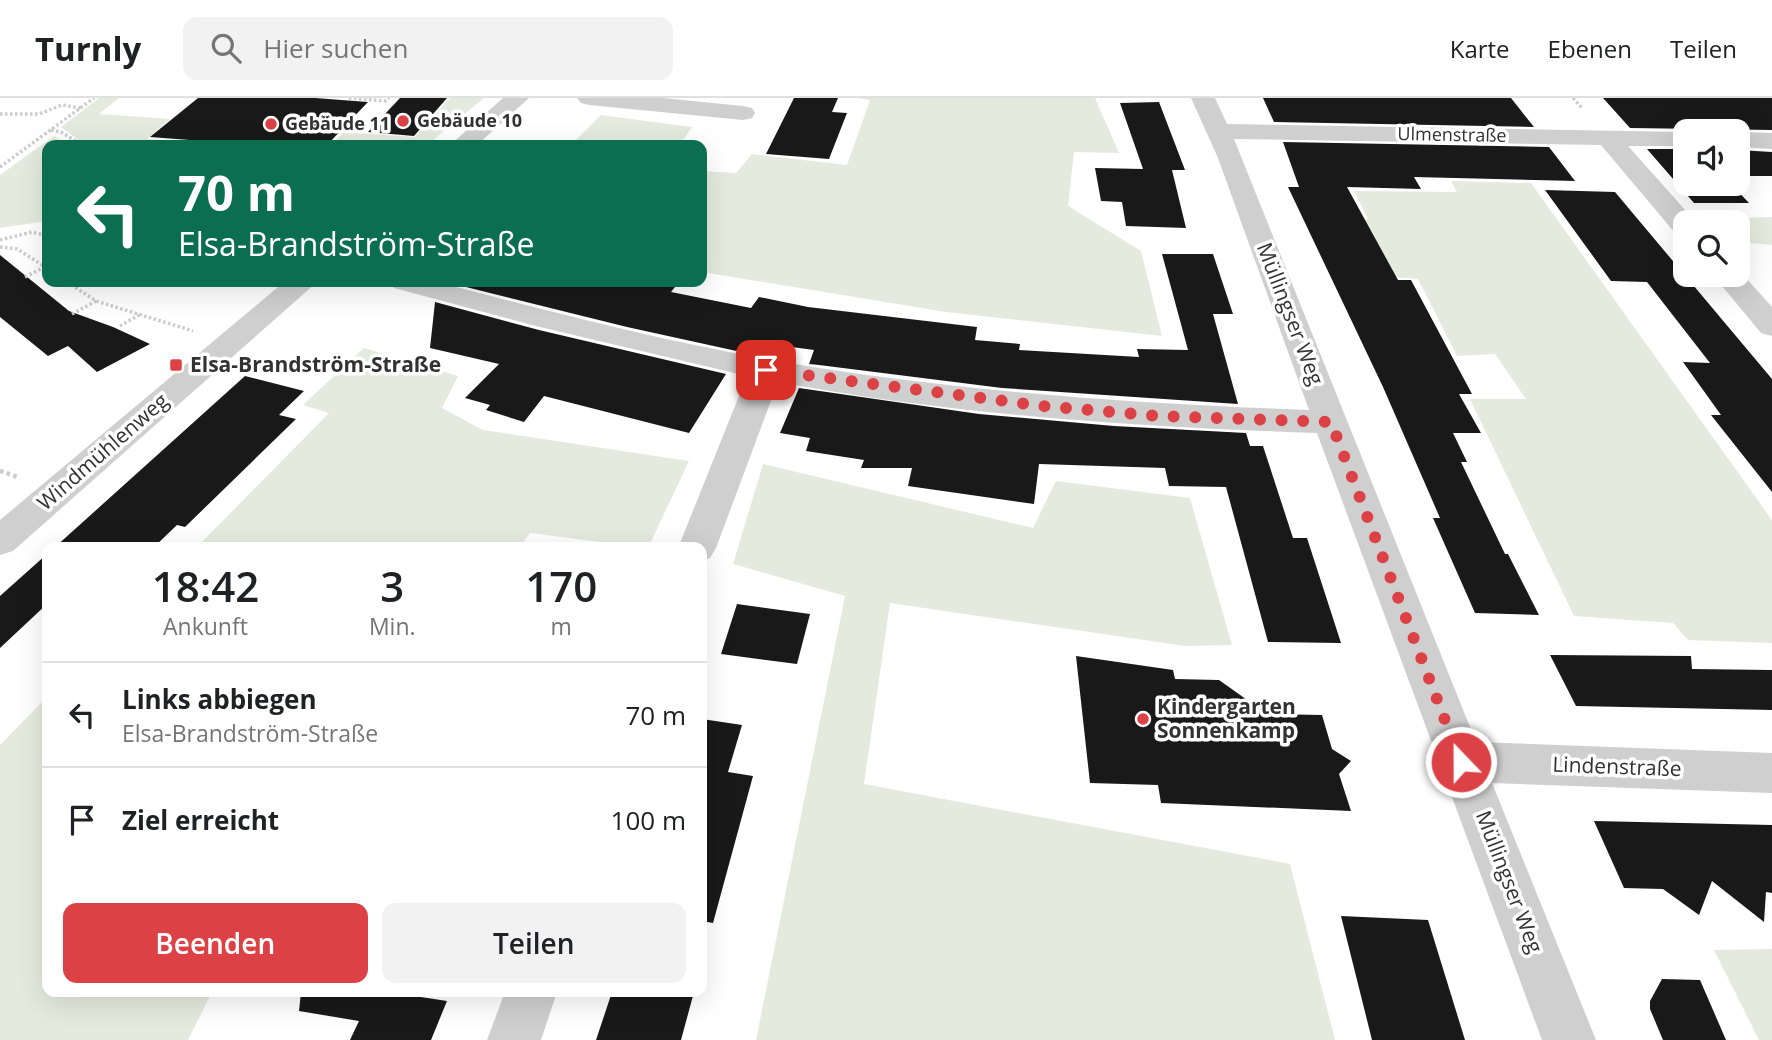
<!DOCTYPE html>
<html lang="de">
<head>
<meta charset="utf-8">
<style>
  :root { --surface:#fff; --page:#f2f2f2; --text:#202124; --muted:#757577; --line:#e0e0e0; --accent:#dc4145 }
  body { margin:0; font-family:"Open Sans",sans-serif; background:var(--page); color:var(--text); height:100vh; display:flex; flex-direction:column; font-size:26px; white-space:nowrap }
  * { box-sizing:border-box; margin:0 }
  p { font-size:23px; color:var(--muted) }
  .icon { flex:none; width:38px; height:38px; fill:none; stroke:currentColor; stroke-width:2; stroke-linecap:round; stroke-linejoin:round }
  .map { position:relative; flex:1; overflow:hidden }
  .side { position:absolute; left:42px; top:444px; width:665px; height:455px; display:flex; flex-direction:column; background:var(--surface); border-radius:14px; box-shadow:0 7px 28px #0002 }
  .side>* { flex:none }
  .top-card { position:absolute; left:42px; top:42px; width:665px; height:147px; border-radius:14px; box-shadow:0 7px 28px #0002; background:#0b6e4f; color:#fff; overflow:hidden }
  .controls { position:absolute; left:1673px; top:21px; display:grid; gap:14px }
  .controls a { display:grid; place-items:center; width:77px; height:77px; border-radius:14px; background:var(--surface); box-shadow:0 7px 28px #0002; font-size:35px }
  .pin { position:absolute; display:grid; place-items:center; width:60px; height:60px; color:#fff; margin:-30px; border-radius:14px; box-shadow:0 4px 10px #0006 }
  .me { position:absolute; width:77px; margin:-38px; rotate:338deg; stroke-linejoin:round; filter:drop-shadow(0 0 5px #0008) }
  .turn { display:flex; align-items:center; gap:24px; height:147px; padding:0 21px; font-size:32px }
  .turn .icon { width:91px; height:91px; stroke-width:2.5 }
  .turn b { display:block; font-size:49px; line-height:60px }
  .eta { display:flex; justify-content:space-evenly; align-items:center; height:119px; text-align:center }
  .eta b { font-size:42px; font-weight:600; line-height:49px }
  .action { display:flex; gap:14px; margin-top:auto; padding:14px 21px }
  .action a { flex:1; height:80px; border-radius:14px; background:var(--accent); color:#fff; font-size:28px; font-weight:600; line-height:80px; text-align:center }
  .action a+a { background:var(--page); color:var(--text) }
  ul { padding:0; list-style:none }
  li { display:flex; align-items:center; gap:21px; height:105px; padding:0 21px; border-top:2px solid var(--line) }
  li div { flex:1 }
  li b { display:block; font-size:26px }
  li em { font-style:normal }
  header { display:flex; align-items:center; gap:42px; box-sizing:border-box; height:98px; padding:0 35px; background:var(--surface); border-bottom:2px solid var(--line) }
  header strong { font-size:33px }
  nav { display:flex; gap:38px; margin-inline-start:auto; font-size:24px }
  .search { width:490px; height:63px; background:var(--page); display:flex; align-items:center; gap:18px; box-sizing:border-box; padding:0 24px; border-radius:14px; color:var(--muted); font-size:26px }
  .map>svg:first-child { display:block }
</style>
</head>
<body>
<header>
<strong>Turnly</strong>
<div class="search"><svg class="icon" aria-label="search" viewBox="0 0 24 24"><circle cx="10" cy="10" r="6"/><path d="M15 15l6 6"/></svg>Hier suchen</div>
<nav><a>Karte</a><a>Ebenen</a><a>Teilen</a></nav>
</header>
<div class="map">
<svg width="1772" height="942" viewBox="0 0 1772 942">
  <rect width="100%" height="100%" fill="#fff"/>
  <g fill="#e4ebde">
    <polygon points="99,0 119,0 99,16 170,21 147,41 235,47 94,47 83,45 61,29"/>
    <polygon points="450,0 484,0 427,47 331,47 344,34 415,39"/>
    <polygon points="857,0 1095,0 1119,55 1074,54 1068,108 1141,153 1162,238 946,214 702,174 702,73 736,75 752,56 847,67 870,2"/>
    <polygon points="601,17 692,29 680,47 571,47"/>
    <polygon points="54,38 70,47 47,47 47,123 0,130 0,77"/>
    <polygon points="1451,83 1531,85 1772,422 1772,545 1688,542 1673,525 1574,518 1470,301 1526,301 1495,256 1457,258 1418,181 1371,177 1352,123 1368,121 1354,93 1457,94"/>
    <polygon points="1772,119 1772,147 1738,144 1738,124 1708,124 1704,121"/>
    <polygon points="364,250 458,278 442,310 483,332 689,363 648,450 530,435 519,450 196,450 329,315 303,307"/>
    <polygon points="763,366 1033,430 1056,383 1190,400 1232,547 1185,548 890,505 864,686 1290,766 1335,942 756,942 845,498 733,466"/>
    <polygon points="47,599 47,894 212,894 188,942 0,942 0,647"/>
    <polygon points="1772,851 1772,942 1759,942 1714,852"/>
  </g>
  <g fill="#191919">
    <polygon points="198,0 315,0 368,4 327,47 256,47 150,39"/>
    <polygon points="400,0 447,0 414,38 368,34"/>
    <polygon points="794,0 838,0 832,14 847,15 829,61 766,56"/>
    <polygon points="1263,0 1511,0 1534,29 1274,24"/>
    <polygon points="1603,0 1772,0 1772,32 1630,30"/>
    <polygon points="1159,4 1185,72 1172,72 1186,130 1126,128 1122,104 1101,103 1095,70 1143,71 1120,5"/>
    <polygon points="1283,44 1549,49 1575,83 1414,79 1421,91 1347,89 1398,182 1411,182 1472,296 1459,296 1481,335 1453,335 1467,364 1461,364 1505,456 1508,456 1539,517 1475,515 1433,420 1440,420 1383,289 1288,89 1299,89"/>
    <polygon points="1647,51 1685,51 1685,86 1731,86 1749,105 1694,105"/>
    <polygon points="1738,52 1772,54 1772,78 1738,78"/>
    <polygon points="1545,92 1615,94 1772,281 1772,394 1711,317 1721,317 1683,264 1710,265 1647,184 1611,183"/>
    <polygon points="1162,156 1213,156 1233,216 1213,216 1238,306 1002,290 819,267 809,266 814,252 748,243 741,254 627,229 446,184 679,184 671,194 751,210 759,199 808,209 977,229 975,242 1020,246 1019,252 1139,259 1137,251 1188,252"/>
    <polygon points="0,157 69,213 113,229 150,246 97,274 68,248 48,258 0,219"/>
    <polygon points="435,204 539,232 726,276 689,335 544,298 524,324 486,312 490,307 465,300 499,266 430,250"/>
    <polygon points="245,278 304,293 279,317 296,321 185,429 177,427 153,450 128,450 113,445 108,450 54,450"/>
    <polygon points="799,290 979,316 1114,328 1246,335 1250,348 1263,348 1293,440 1307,440 1341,545 1268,544 1226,389 1169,388 1165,370 1039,366 1034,406 908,388 912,370 861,370 864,362 806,353 810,340 780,335"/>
    <polygon points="47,456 47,506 0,550 0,498"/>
    <polygon points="737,506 810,516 797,566 721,556"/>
    <polygon points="1550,557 1691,558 1692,571 1772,572 1772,612 1576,608"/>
    <polygon points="1076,558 1173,572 1175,581 1219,582 1267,616 1322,617 1332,651 1351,663 1339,676 1351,713 1161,705 1158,687 1090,685"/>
    <polygon points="702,621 742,627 728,674 753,678 713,825 702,823"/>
    <polygon points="1594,723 1772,727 1772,795 1766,794 1764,824 1712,783 1699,817 1663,791 1624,790"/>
    <polygon points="1341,818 1428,822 1465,942 1372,942"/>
    <polygon points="1662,881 1700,882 1726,942 1663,942 1650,911 1650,903"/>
    <polygon points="301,894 388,894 447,903 431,942 350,942 359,923 299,913"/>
    <polygon points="612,894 694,894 681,942 596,942"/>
  </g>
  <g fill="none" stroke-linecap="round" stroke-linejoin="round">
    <g stroke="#ccc" stroke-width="3.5" stroke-dasharray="2.5 2.5" stroke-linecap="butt">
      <polyline points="349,0 386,3 389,0"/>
      <polyline points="1573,0 1582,10"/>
      <polyline points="0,16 39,16 62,7 81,10"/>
      <polyline points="51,32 61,34 82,47"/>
      <polyline points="0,69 94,0"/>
      <polyline points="0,142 32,134 47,138"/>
      <polyline points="0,149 17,151 47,170"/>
      <polyline points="25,179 45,169"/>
      <polyline points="67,184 96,203 193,233"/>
      <polyline points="72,216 96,203"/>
      <polyline points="120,228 139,217"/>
    </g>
    <polyline stroke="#ccc" stroke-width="4.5" stroke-dasharray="3.5 3.5" stroke-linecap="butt" points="0,373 18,379"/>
    <g fill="#cfcfcf" fill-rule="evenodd">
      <polygon points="503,0 529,0 477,47 450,47"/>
      <polygon points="577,0 663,0 743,8 752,10 755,15 752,20 743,22 589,7 581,5"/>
      <path d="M1191,0H1215L1227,26L1685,34V48H1628L1696,124H1685V137L1675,135L1601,47L1234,41L1476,644L1772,655V695L1492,685L1596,942H1542L1317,335C1137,329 955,317 778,284L716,450L710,460L702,463V450H678L747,278L540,229L394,190L389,184H437C563,217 690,250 819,270C981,295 1145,306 1309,312L1218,60Z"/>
      <polygon points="1738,34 1772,35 1772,51 1738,49"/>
      <polygon points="1738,171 1772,209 1772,238 1761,235 1713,177 1738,177"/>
      <polygon points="284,184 317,184 13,453 0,457 0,422"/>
      <polygon points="505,894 557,894 541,942 487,942"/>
    </g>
  </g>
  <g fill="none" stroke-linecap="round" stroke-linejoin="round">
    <polyline stroke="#dc4145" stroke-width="12" stroke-dasharray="0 21.6" points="766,272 1043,308 1158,318 1331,324 1461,664"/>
  </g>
  <g fill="#dc4145" stroke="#fff" stroke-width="2.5">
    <circle cx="403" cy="23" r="7"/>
    <circle cx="271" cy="26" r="7"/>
    <rect x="169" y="260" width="14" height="14" rx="3.5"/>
    <circle cx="1143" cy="621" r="7"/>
  </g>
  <g text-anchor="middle" stroke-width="7" stroke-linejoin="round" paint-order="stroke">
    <g font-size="18" font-weight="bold" fill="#323232" stroke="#fff" text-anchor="start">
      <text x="417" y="29">Gebäude 10</text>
      <text x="285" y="32">Gebäude 11</text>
    </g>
    <g font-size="18" fill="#323232" stroke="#fff">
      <text transform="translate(1452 37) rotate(1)" y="6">Ulmenstraße</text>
    </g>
    <g font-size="21" fill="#323232" stroke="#fff">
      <text transform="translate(1290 216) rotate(69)" y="7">Müllingser Weg</text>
      <text transform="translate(103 354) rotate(-41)" y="7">Windmühlenweg</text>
      <text transform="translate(1617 669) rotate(2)" y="7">Lindenstraße</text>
      <text transform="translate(1509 784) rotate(69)" y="7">Müllingser Weg</text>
    </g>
    <g font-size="21" font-weight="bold" fill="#323232" stroke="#fff" text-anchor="start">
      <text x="190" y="274">Elsa-Brandström-Straße</text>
      <text x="1157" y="616">Kindergarten<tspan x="1157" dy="24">Sonnenkamp</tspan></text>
    </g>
  </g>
</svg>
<div class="controls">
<a><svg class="icon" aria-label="sound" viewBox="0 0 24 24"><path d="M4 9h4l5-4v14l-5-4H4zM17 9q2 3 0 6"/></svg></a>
<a><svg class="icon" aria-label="search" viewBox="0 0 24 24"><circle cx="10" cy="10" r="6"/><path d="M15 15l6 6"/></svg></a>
</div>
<div class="pin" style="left:766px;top:272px;background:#d93025"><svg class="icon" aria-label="arrive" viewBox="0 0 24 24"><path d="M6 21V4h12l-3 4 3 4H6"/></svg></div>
<svg class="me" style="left:1461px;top:664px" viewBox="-20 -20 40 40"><circle r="17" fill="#dc4145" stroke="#fff" stroke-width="3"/><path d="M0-11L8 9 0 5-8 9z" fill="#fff"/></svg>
<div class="top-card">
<div class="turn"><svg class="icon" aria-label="left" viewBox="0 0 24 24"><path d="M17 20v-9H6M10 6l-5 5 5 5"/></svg><div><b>70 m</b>Elsa-Brandström-Straße</div></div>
</div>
<section class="side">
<div class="eta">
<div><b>18:42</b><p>Ankunft</p></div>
<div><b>3</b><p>Min.</p></div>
<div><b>170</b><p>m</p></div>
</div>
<ul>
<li><svg class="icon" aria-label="left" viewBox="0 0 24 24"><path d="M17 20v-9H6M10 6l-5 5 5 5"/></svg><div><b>Links abbiegen</b><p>Elsa-Brandström-Straße</p></div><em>70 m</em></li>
<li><svg class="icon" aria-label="arrive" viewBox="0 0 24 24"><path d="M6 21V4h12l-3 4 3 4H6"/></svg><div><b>Ziel erreicht</b></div><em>100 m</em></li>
</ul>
<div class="action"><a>Beenden</a><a>Teilen</a></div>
</section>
</div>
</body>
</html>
